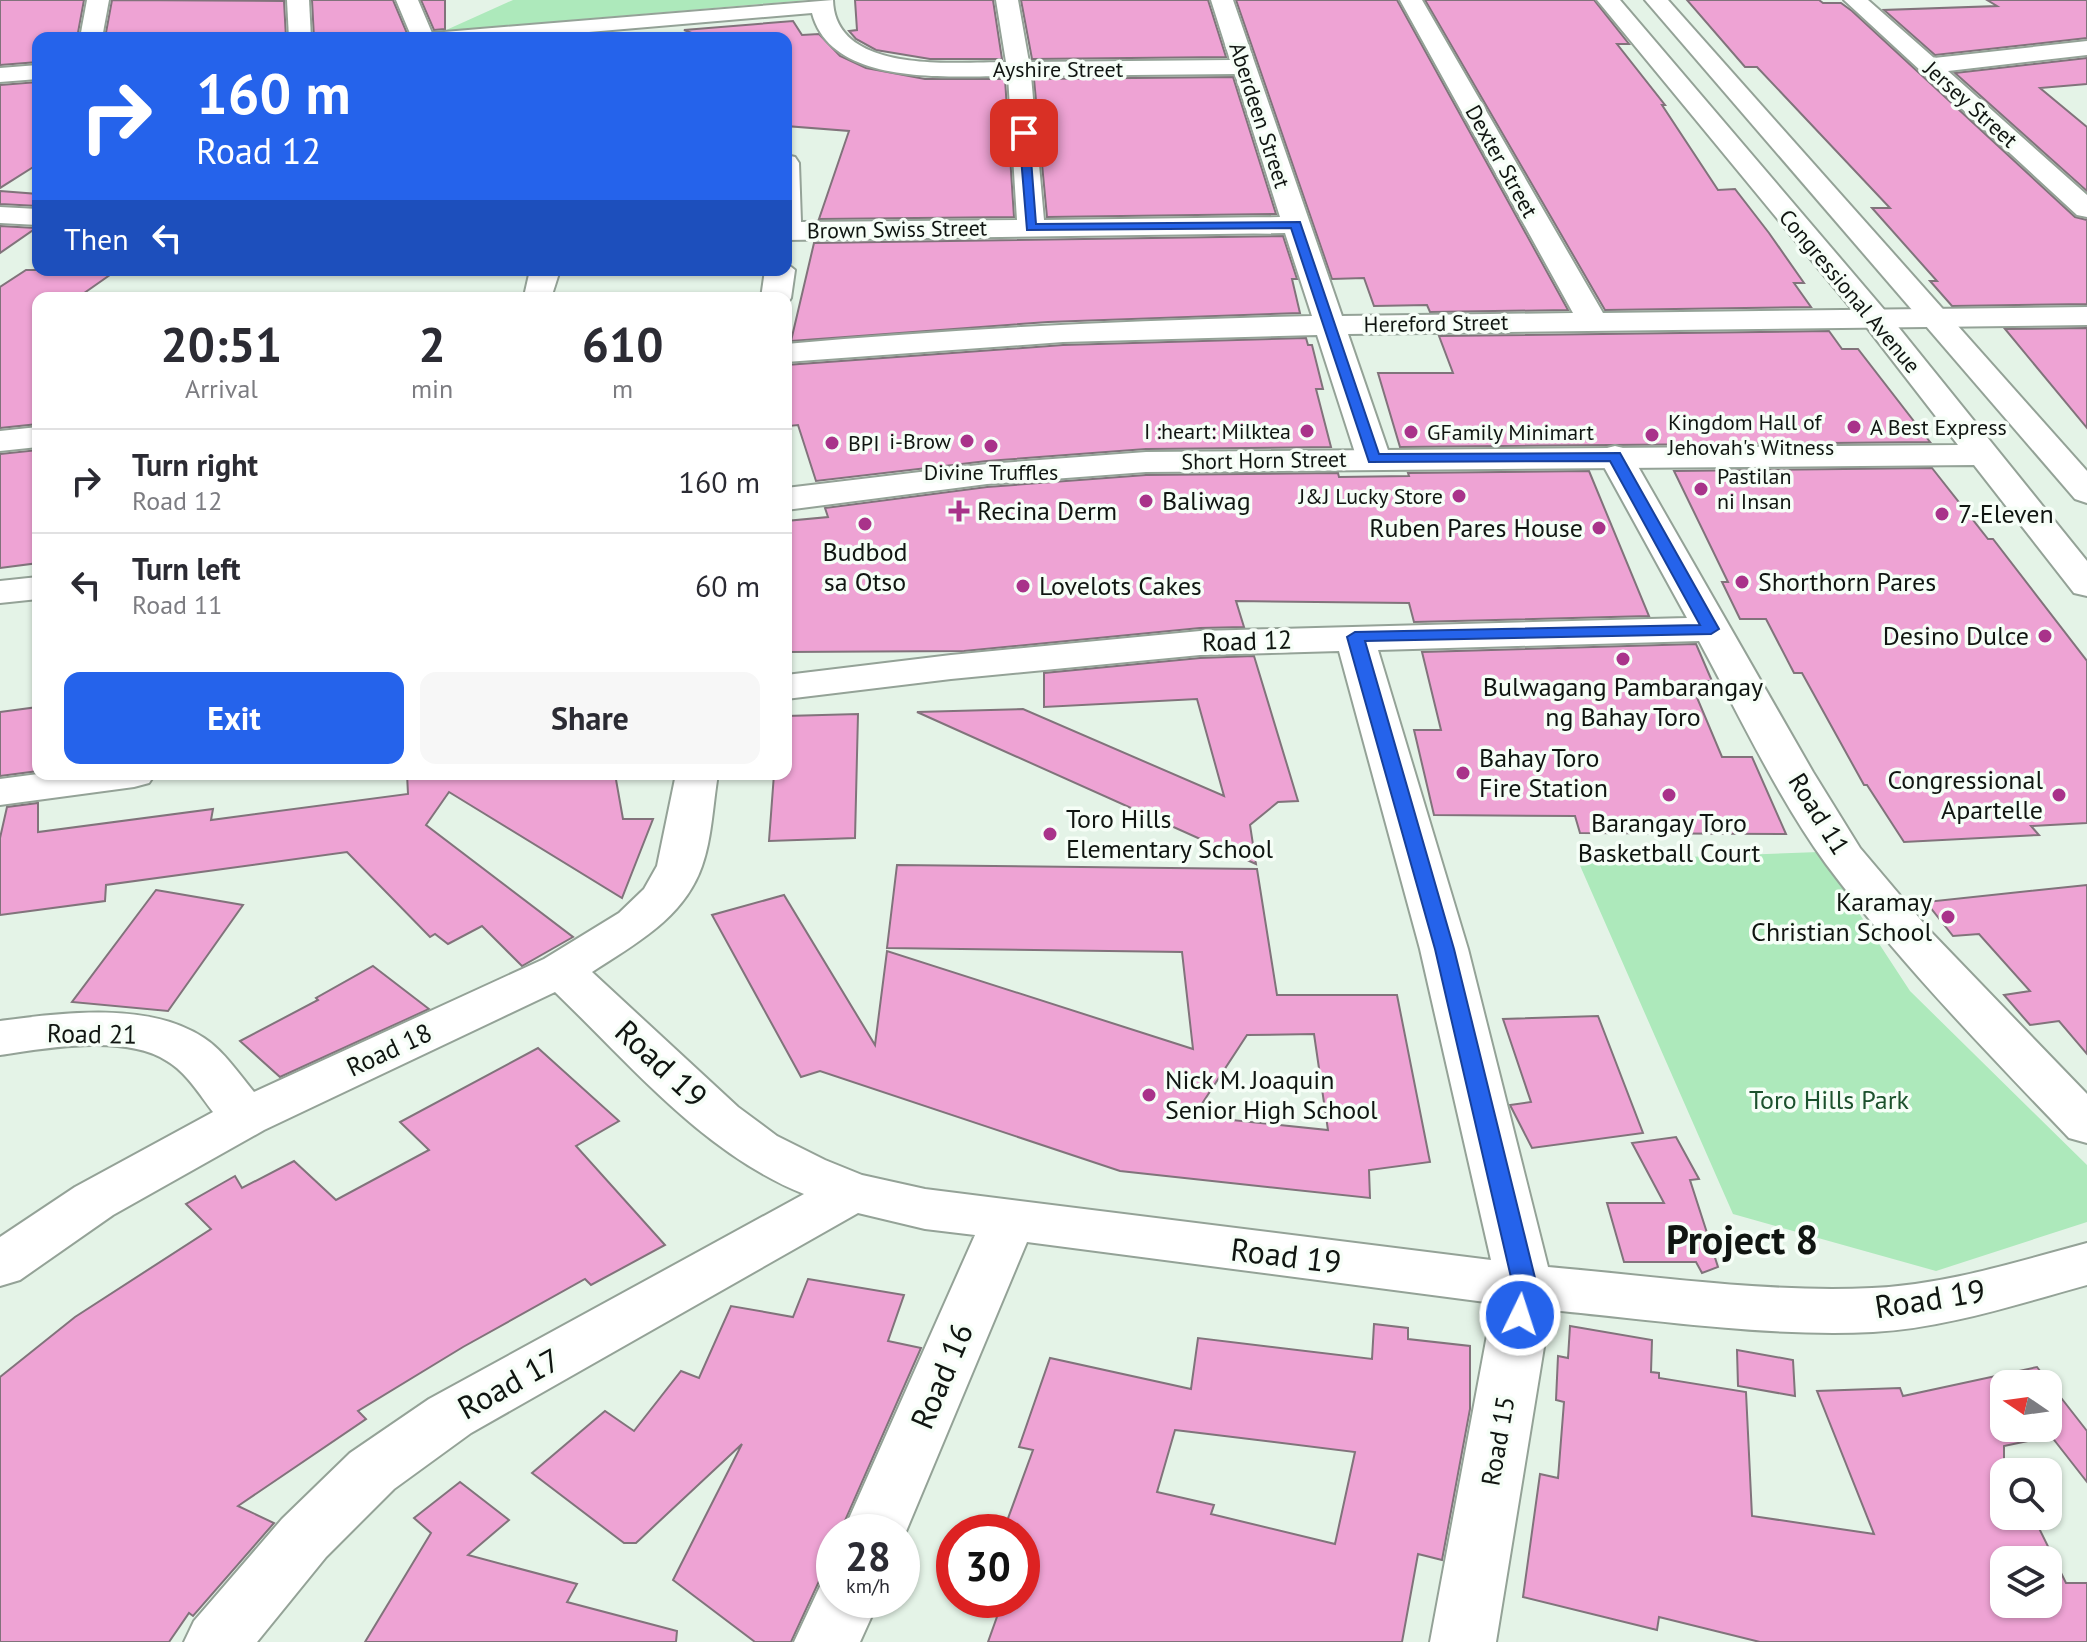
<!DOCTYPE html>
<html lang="en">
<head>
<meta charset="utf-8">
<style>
  :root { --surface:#fff; --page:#f7f7f7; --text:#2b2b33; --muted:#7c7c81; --line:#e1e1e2; --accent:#2563eb }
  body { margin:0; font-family:"PT Sans",sans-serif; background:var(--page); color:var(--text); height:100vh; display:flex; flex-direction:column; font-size:30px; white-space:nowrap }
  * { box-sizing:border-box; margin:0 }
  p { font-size:26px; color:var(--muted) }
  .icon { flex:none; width:44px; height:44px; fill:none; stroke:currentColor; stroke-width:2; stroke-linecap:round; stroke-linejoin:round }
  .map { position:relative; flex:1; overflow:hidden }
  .panel { position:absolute; left:32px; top:292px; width:760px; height:488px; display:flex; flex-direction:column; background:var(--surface); border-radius:16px; box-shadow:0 2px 6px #0004 }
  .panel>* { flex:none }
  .guide { position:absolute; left:32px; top:32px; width:760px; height:244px; border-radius:16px; box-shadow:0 2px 6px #0004; background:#2563eb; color:#fff; overflow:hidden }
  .needle { width:52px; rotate:283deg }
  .fabs { position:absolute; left:1990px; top:1370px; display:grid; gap:16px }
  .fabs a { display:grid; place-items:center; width:72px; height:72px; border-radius:16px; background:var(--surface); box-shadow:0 2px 6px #0004; font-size:40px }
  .speed { position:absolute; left:816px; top:1514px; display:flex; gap:16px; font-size:40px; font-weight:700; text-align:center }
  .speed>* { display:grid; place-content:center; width:104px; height:104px; border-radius:50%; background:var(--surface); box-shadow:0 2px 6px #0004; line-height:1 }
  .speed small { font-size:20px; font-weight:400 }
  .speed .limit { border:12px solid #d22; background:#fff; color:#111 }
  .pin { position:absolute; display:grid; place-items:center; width:68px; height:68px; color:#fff; margin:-34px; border-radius:16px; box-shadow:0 4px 12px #0006 }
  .me { position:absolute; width:88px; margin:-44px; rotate:4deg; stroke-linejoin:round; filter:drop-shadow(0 0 6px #0008) }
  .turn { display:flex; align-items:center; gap:28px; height:168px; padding:0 32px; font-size:36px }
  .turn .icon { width:104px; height:104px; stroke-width:2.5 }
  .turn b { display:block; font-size:56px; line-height:68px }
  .then { display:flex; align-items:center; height:76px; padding:0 32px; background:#0003; gap:16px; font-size:30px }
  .eta { display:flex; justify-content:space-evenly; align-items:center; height:136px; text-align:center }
  .eta b { font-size:48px; font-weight:600; line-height:56px }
  .action { display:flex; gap:16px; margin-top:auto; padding:16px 32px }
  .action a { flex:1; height:92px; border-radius:16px; background:var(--accent); color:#fff; font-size:32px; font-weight:600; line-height:92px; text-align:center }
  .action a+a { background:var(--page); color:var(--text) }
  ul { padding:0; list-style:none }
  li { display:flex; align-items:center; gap:24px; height:104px; padding:0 32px; border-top:2px solid var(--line) }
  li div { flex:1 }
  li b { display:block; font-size:30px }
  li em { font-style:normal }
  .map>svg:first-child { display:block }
</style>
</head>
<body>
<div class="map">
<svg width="2087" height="1642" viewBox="0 0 2087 1642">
  <rect width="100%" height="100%" fill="#e4f3e7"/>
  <g fill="#ade9bb">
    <polygon points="513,0 808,0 444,31"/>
    <polygon points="1819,852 1910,991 2087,1165 2087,1222 1936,1271 1733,1214 1578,861"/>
  </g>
  <g fill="#eea3d4" stroke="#81737b" stroke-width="2" fill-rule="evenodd">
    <polygon points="0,0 84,0 77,38 38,38 38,62 0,65"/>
    <polygon points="112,0 284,1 286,38 105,38"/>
    <polygon points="312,0 393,0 409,38 314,38"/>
    <polygon points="421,0 445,0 445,29 434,30"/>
    <polygon points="855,0 993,0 1002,59 930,59 876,50 856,39 849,31 857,30"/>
    <polygon points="1021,0 1208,0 1226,57 1032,59"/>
    <polygon points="1236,0 1397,0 1568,310 1430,312 1427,305 1374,306 1364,278 1332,279"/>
    <polygon points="1425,0 1594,0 1629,44 1617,44 1665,105 1662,105 1718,190 1735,189 1769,233 1804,283 1794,283 1811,307 1605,310"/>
    <polygon points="1687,0 1819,0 1823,3 1841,3 1852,11 2075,217 2087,220 2087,304 1952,306 1930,281 1937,281 1872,208 1890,208 1757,67 1745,67"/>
    <polygon points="1987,0 2087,0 2087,38 1935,55 1884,10 1997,6"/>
    <polygon points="793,21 802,35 819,34 840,56 866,68 925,79 1005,79 1014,217 819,219 849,131 786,126 786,38 704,38 684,30"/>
    <polygon points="2087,58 2087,84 2040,88 2087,127 2087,191 1955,73"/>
    <polygon points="1233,77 1276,214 1047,217 1034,79"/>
    <polygon points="38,82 38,164 0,188 0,85"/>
    <polygon points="0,191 38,194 38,206 0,204"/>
    <polygon points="0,226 36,228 0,253"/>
    <polygon points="1283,236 1297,279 1292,279 1300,313 1048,322 791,341 814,243"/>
    <polygon points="26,270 117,270 77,298 38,298 38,424 0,428 0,287"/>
    <polygon points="2087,328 2087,428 2005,329"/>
    <polygon points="1829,331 1842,349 1858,349 1930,442 1400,447 1378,373 1453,373 1439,336"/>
    <polygon points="1306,338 1308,345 1312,345 1323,389 1316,389 1331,447 1146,449 987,461 816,481 798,425 789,426 786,365 1063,345"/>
    <polygon points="38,450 38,563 0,568 0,454"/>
    <polygon points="1932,468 1988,539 1993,539 2087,661 2087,823 2031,826 2039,835 1904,842 1867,785 1864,785 1802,673 1794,673 1766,619 1740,619 1722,582 1728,582 1674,471"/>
    <polygon points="1589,471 1649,616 1414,622 1409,603 1236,601 1244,627 1200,628 964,651 786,652 786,521 828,517 825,508 987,487 1146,475 1338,473 1339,477 1409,476 1408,473"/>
    <polygon points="1696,644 1712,681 1690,681 1722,757 1752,757 1786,834 1580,833 1575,816 1434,815 1414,730 1441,730 1422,652"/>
    <polygon points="1254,656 1298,801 1278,802 1250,825 1256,864 917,712 1023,709 1224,796 1197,699 1044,707 1044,673 1200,658"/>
    <polygon points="38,707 38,771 0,776 0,712"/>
    <polygon points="858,714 855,838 769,841 774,774 786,774 786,716"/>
    <polygon points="407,774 615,774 623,819 653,819 622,898 449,792 426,825 573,937 522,966 482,926 448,944 435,934 430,937 347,852 106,885 105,901 0,915 0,838 7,807 38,803 38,832 213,809 211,820 408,794"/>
    <path d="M897,865L1257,869L1277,995H1397L1430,1162L1369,1170L1370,1198L1120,1171L820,1071L801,1077L712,915L784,895L875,1045L887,951L1193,1049L1182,952L887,948ZM1314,1034L1328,1130L1194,1116L1247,1035Z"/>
    <polygon points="2087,885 2087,1054 2059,1021 2030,1025 2004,995 2030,991 1979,934 1953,936 1926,902"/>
    <polygon points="156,890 243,905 168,1011 72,1002"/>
    <polygon points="373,966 429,1009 280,1077 240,1041 318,1000 316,998"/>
    <polygon points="1598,1016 1643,1133 1532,1148 1510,1105 1531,1102 1503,1019"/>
    <polygon points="538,1048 619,1121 576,1146 665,1245 591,1285 585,1279 463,1347 358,1411 366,1419 238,1506 274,1523 193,1616 189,1613 169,1642 0,1642 0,1377 75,1317 211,1229 186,1204 235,1176 242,1188 294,1161 336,1200 429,1150 400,1122"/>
    <polygon points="1676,1137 1699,1179 1690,1180 1718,1267 1702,1273 1696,1262 1624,1262 1607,1203 1664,1203 1632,1143"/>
    <polygon points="808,1279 904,1295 888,1341 921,1348 840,1532 834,1532 834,1573 820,1579 791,1642 755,1642 673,1580 742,1444 636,1543 624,1543 532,1473 605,1411 634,1431 681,1371 699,1378 731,1306 793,1317"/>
    <path d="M1374,1324L1408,1328V1339L1470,1346V1409L1442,1560L1418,1554L1402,1642H988L1003,1600H1022V1532H1003L1033,1450L1019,1447L1050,1358L1191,1389L1198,1338L1372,1359ZM1175,1430L1355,1452L1335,1544L1211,1514L1214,1505L1157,1492Z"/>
    <path d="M1570,1326L1652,1340L1651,1372L1659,1373V1378L1746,1392L1752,1516L1874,1534L1817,1391L1900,1388L1903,1396L2037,1367L2087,1431V1482L2051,1436L2004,1446V1516H2033L2066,1583H2087V1642H1760L1659,1617L1657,1630L1523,1597L1540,1474L1558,1478L1564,1402L1556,1400L1558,1356L1568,1358ZM2004,1384H2048V1428H2004ZM2004,1560H2048V1604H2004Z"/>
    <polygon points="1737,1350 1793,1360 1795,1396 1738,1386"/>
    <polygon points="460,1482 509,1520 468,1555 577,1584 567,1602 677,1631 676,1642 365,1642 431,1533 414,1518"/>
  </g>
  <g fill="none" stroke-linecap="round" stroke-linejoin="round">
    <defs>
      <g id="street">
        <polygon points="87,0 109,0 102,38 80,38"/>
        <polygon points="287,0 309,0 311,38 289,38"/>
        <path d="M396,0H418L432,33L833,0C835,75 956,62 1006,62L996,0H1018L1029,62L1230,60L1211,0H1233L1342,316L1573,313L1400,0H1422L1603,313L2087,307V325L1348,334L1391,459L1386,466L1374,469L1362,466L1357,459L1317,335L1063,342L786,362V344C961,328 1136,320 1312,316L1285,233L786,240V155L795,157L799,163L801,222L1017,220L1008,76C950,76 831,87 812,13L519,38H412ZM1235,74L1280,217L1044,220L1031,76Z"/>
        <polygon points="1844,0 1868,0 1934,58 2087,41 2087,55 1948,71 2087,195 2087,217 2077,215"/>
        <polygon points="38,65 38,79 0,82 0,68"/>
        <polygon points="0,207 38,209 38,225 0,223"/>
        <polygon points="786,263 795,270 791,298 787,304 786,298 761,298 765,270 786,270"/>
        <polygon points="530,270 560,270 551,298 529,298 525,292"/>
        <polygon points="38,427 38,447 0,451 0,431"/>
        <path d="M1615,446L1627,449L1632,456L1813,772L1860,848L1931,932L2087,1094V1143L2069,1138C1984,1049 1899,962 1826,864C1778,798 1738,713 1699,641L1378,650L1468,949L1548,1267C1655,1276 1764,1293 1872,1288C1945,1285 2016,1262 2087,1243V1285C2017,1304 1946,1328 1873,1332C1765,1337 1656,1320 1550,1310L1496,1642H1430L1493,1303L1027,1242L902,1541V1532H843L975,1235L925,1229L858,1213L471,1433L394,1489L326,1557L257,1642H184L194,1621L282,1519L350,1453L429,1399L804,1194C704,1154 631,1065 555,992L264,1130L113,1215L20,1280L0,1286V1237L75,1187L213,1112C200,1095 186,1072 167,1061C125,1034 48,1048 0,1055V1021C62,1013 149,1001 204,1038C224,1051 239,1074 254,1092L544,959L619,913L644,889L657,866L676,774H718C713,803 712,838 702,866C684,918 635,944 592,972L738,1107L777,1136L825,1160L862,1175L925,1189L1491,1260L1420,949L1339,651L1200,655L951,679L786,699V675L951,655L1200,631L1687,618L1598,456L1603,449Z"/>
        <polygon points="38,774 155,774 149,783 134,787 0,805 0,779"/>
        <polygon points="834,1576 834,1600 879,1600 860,1642 794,1642 823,1580"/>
      </g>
      <g id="secondary">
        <polygon points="1597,0 1620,0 1887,313 2087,561 2087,596 2074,593 1974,465 1146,472 987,484 786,510 786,488 987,464 1146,452 1958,445 1865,325"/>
        <polygon points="1645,0 1668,0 2087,471 2087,503 2075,499"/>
        <polygon points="38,577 38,599 0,603 0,581"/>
      </g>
    </defs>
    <use href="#street" stroke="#94a297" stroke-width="4"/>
    <use href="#secondary" stroke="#94a297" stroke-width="4"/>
    <use href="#street" fill="#fff" fill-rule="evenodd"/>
    <use href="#secondary" fill="#fff" fill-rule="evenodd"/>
  </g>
  <polygon fill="#2563eb" stroke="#184099" stroke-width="2" points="1024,130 1029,133 1036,224 1300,222 1379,454 1620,453 1719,629 1711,634 1365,641 1454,949 1537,1286 1529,1322 1520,1325 1512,1322 1508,1315 1513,1286 1435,949 1347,637 1355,632 1700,625 1610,461 1369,462 1291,228 1027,230 1019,133"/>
  <g fill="#a9338a" stroke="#f6fef7" stroke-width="3">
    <circle cx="1854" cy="427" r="8"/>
    <circle cx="1307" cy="431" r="8"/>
    <circle cx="1411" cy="432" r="8"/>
    <circle cx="1652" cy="435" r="8"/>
    <circle cx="967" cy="441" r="8"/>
    <circle cx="832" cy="443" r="8"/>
    <circle cx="991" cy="446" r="8"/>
    <circle cx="1701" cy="489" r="8"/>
    <circle cx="1459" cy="496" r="8"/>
    <circle cx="1146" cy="501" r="8"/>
    <path d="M955 499h8v8h8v8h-8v8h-8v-8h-8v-8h8z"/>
    <circle cx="1942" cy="514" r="8"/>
    <circle cx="865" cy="524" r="8"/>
    <circle cx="1599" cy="528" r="8"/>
    <circle cx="1742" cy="582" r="8"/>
    <circle cx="1023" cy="586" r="8"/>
    <circle cx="2045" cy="636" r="8"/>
    <circle cx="1623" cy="659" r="8"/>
    <circle cx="1463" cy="773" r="8"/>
    <circle cx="1669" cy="795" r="8"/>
    <circle cx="2059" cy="795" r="8"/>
    <circle cx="1050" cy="834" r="8"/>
    <circle cx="1948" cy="917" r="8"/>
    <circle cx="1149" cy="1095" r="8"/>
  </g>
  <g text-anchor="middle" stroke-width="7" stroke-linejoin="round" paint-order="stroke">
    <g font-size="22" fill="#101511" stroke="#f6fef7">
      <text x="1058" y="77">Ayshire Street</text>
      <text transform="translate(1971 104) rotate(42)" y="8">Jersey Street</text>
      <text transform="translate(1260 115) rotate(72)" y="8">Aberdeen Street</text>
      <text transform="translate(1502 161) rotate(61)" y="8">Dexter Street</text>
      <text transform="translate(897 229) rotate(-1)" y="8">Brown Swiss Street</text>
      <text transform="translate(1850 291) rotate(50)" y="8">Congressional Avenue</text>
      <text transform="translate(1436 323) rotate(-1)" y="8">Hereford Street</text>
      <text transform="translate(1264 460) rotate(-1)" y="8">Short Horn Street</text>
    </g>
    <g font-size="22" fill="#101511" stroke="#f6fef7" text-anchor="start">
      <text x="1668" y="430">Kingdom Hall of<tspan x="1668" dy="25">Jehovah's Witness</tspan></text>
      <text x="1870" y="435">A Best Express</text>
      <text x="1291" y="439" text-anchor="end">I :heart: Milktea</text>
      <text x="1427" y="440">GFamily Minimart</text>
      <text x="951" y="449" text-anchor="end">i-Brow</text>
      <text x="848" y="451">BPI</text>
      <text x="991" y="480" text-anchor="middle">Divine Truffles</text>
      <text x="1717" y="484">Pastilan<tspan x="1717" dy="25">ni Insan</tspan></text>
      <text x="1443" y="504" text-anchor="end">J&amp;J Lucky Store</text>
    </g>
    <g font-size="26" fill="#101511" stroke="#f6fef7" text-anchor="start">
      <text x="1162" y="510">Baliwag</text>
      <text x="977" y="520">Recina Derm</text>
      <text x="1958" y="523">7-Eleven</text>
      <text x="1583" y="537" text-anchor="end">Ruben Pares House</text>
      <text x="865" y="561" text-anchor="middle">Budbod<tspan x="865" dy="30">sa Otso</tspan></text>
      <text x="1758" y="591">Shorthorn Pares</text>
      <text x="1039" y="595">Lovelots Cakes</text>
      <text x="2029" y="645" text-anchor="end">Desino Dulce</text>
      <text x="1623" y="696" text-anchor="middle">Bulwagang Pambarangay<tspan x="1623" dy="30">ng Bahay Toro</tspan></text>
      <text x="1479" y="767">Bahay Toro<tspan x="1479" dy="30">Fire Station</tspan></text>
      <text x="2043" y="789" text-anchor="end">Congressional<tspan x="2043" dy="30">Apartelle</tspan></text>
      <text x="1066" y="828">Toro Hills<tspan x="1066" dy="30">Elementary School</tspan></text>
      <text x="1669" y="832" text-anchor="middle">Barangay Toro<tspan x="1669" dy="30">Basketball Court</tspan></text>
      <text x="1932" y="911" text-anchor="end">Karamay<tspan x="1932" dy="30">Christian School</tspan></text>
      <text x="1165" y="1089">Nick M. Joaquin<tspan x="1165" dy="30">Senior High School</tspan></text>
    </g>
    <g font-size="26" fill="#101511" stroke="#f6fef7">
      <text transform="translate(1247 641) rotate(-2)" y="9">Road 12</text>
      <text transform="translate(1819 814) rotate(58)" y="9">Road 11</text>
      <text transform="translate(92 1034) rotate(1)" y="9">Road 21</text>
      <text transform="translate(389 1050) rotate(-25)" y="9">Road 18</text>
      <text transform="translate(1498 1441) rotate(-80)" y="9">Road 15</text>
    </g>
    <g font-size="26" fill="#1c512d" stroke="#f6fef7">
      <text x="1829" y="1109">Toro Hills Park</text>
    </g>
    <g font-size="32" fill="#101511" stroke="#f6fef7">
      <text transform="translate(661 1064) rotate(43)" y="11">Road 19</text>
      <text transform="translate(1286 1256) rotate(7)" y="11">Road 19</text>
      <text transform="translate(1930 1299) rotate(-9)" y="11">Road 19</text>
      <text transform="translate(942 1376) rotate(-67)" y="11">Road 16</text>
      <text transform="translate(509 1384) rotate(-29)" y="11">Road 17</text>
    </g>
    <g font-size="40" font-weight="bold" fill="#101511" stroke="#f6fef7">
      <text x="1742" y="1254">Project 8</text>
    </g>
  </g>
</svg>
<div class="fabs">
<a><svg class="needle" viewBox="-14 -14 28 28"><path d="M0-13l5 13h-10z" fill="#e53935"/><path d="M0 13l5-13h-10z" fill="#7c7c81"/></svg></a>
<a><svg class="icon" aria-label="search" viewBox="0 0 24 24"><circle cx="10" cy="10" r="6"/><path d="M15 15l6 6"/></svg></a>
<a><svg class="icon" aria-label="layers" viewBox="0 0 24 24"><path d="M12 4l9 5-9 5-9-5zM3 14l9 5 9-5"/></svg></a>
</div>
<div class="speed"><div>28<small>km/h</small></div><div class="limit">30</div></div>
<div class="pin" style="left:1024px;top:133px;background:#d93025"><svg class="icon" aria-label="arrive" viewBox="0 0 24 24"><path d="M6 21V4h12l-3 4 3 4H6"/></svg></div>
<svg class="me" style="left:1520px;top:1315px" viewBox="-20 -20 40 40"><circle r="17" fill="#2563eb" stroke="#fff" stroke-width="3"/><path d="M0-11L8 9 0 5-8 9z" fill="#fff"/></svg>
<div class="guide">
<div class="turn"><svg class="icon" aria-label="right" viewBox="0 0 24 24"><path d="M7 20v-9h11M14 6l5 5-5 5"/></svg><div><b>160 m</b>Road 12</div></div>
<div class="then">Then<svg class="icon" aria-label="left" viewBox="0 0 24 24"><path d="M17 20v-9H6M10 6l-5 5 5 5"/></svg></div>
</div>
<section class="panel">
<div class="eta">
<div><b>20:51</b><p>Arrival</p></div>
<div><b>2</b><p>min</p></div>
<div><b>610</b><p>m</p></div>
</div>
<ul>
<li><svg class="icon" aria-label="right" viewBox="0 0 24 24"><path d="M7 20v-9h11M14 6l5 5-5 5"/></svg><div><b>Turn right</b><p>Road 12</p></div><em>160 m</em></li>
<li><svg class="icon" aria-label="left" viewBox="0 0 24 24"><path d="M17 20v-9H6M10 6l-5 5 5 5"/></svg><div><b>Turn left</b><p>Road 11</p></div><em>60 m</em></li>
</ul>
<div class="action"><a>Exit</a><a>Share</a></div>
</section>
</div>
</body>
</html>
